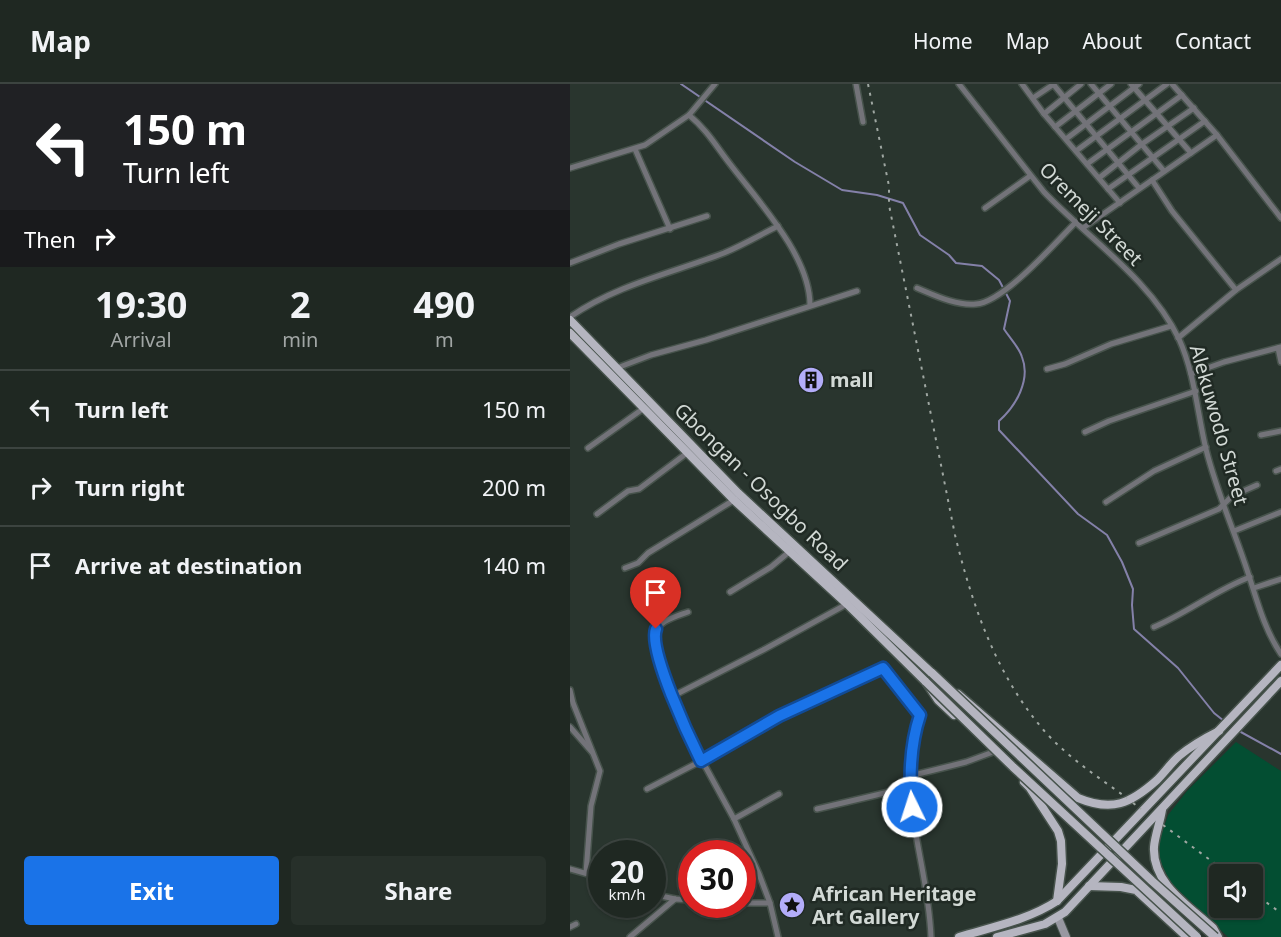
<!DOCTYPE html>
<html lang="en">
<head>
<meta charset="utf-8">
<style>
  :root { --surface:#1f2822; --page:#27302a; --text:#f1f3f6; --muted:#a1a6a5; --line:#3c4440; --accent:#1a73e8 }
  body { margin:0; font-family:"Noto Sans",sans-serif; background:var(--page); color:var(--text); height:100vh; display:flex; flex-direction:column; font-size:22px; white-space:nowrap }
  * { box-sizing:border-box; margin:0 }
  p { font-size:20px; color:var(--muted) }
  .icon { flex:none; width:33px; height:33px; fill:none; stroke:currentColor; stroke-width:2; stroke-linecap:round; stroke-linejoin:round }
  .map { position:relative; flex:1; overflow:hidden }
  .drawer { display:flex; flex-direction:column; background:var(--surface); width:570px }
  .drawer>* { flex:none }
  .banner { background:#202124; color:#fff; overflow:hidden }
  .buttons { position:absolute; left:639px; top:780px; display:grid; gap:12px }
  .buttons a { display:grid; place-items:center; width:54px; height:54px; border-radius:6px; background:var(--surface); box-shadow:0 2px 4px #0004,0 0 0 2px var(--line); font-size:30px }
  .speed { position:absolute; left:18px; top:756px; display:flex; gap:12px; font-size:30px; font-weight:700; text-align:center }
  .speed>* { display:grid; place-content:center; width:78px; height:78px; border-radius:50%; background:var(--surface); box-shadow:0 2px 4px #0004,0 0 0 2px var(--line); line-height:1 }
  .speed small { font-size:15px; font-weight:400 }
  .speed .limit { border:9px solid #d22; background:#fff; color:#111 }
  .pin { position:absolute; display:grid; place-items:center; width:51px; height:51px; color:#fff; margin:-62px -26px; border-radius:50% 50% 50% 0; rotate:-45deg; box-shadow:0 0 6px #0007 }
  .pin .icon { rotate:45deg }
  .me { position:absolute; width:66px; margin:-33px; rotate:356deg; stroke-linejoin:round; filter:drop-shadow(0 0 4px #0008) }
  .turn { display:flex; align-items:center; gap:21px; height:126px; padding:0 24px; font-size:27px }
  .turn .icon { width:78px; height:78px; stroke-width:2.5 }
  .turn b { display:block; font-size:42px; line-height:51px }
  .then { display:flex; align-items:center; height:57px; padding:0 24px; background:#0003; gap:12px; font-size:22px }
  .eta { display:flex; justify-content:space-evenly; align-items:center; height:102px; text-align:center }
  .eta b { font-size:36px; font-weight:700; line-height:42px }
  .cta { display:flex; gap:12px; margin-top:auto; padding:12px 24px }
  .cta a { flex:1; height:69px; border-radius:6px; background:var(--accent); color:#fff; font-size:24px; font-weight:700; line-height:69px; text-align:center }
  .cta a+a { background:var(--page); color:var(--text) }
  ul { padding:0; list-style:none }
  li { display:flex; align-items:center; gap:18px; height:78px; padding:0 24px; border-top:2px solid var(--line) }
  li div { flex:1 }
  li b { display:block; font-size:22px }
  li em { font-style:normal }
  header { display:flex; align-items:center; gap:36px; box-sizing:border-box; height:84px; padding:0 30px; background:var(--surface); border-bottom:2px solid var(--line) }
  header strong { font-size:28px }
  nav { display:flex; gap:33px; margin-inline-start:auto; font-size:21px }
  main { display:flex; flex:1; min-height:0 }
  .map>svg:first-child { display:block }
</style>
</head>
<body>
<header>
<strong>Map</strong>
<nav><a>Home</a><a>Map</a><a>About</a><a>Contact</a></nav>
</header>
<main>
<section class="drawer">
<div class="banner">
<div class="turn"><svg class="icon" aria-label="left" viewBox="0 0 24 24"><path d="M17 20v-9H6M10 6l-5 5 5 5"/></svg><div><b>150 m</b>Turn left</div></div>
<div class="then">Then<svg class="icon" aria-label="right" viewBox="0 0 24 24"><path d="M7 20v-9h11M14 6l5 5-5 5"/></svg></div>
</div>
<div class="eta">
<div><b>19:30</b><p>Arrival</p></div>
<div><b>2</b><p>min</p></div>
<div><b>490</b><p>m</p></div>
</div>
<ul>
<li><svg class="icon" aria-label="left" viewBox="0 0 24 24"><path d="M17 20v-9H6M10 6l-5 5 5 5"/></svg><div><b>Turn left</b></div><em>150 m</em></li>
<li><svg class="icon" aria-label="right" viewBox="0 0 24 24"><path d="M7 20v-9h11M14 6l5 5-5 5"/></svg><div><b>Turn right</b></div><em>200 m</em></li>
<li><svg class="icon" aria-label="arrive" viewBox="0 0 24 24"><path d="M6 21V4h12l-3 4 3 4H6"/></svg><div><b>Arrive at destination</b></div><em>140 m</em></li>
</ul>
<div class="cta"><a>Exit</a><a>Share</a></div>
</section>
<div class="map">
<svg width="711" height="853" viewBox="0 0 711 853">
  <rect width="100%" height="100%" fill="#29352e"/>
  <path fill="#034e32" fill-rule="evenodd" d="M666,658L711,687V853H658L600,798L590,776L589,758L598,731L617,707ZM650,790H682V824H650Z"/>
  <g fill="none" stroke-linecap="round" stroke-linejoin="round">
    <g stroke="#8481a9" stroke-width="2">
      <path d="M111,0L225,78L272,106L307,111L333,119L350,151L379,171L386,179L412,182L429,196L440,217L434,245C439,253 449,263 452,273C461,296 446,322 429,337V346L508,430L537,451L552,478L563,505L562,521L564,545L608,584L644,629L654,637"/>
      <polyline points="669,647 711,670"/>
    </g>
    <defs>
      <g id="street">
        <polyline points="286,0 293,38"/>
        <path d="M389,0L474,108C518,154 581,196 609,255C624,288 627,325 635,361C644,400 661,439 674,477C685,508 692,542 711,570"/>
        <polyline points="452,0 474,30 550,119"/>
        <polyline points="483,0 569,104"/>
        <polyline points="521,0 594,87"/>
        <polyline points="561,0 621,69"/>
        <polyline points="602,0 647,51 711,134"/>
        <polyline points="463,14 484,0"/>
        <polyline points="474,30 511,0"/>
        <path d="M119,31C137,46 146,62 160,80C188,117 240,172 240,221"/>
        <polyline points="485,43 541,0"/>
        <polyline points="496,55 569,0"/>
        <polyline points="65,65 100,145"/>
        <polyline points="506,67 597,0"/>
        <polyline points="517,80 612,11"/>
        <polyline points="0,84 75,61 119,31 145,0"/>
        <polyline points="529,94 572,60 624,24"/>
        <polyline points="582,96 602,127 666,206"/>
        <polyline points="538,105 635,37"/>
        <polyline points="415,124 460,92"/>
        <polyline points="513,144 647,51"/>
        <polyline points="0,179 49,160 137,132"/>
        <path d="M347,204C364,211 386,222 406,220C434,218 485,159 506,138"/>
        <path d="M0,233C46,201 102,189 154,169C173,161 190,151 208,142"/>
        <polyline points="608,254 666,206 711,175"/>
        <polyline points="708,264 711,278"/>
        <polyline points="47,284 81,271 136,256 287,207"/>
        <polyline points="477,285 495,280 541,260 601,242"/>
        <polyline points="621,290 654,278 711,263"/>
        <polyline points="515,348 539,337 626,307"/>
        <polyline points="691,351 711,347"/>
        <polyline points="18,364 74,324"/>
        <polyline points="706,387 711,385"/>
        <polyline points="536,418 584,387 636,363"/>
        <polyline points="27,430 58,407 69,405 117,369"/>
        <polyline points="664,447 711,428"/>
        <polyline points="569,459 649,425 662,412 687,401"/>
        <polyline points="55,484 68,479 78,469 164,416"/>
        <polyline points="684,504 711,495"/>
        <polyline points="160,508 201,483 219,468"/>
        <path d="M118,528C104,533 87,537 83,553L116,647L164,735L189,790L200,819L208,853"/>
        <path d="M584,543C617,529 646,506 680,493"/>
        <polyline points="0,606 3,619 30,687 21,722 16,789"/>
        <polyline points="103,612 193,566 277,520"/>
        <polyline points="0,643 22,668"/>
        <polyline points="340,692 396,678 423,668"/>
        <path d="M77,705L131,677L209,632L313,584L349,631C324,711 358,774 361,853"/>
        <polyline points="247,725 340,703"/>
        <polyline points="164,735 209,710"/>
        <polyline points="0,785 32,794"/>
        <polyline points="82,810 105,815 122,816"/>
        <polyline points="172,819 200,819"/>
        <polyline points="0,843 6,840"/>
        <polyline points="60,853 105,815"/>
      </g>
      <polyline id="secondary" points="488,834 496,853"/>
      <g id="primary">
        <polyline points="0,236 168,409 366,593"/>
        <polyline points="0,249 164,416 277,520 356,598 368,616 384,631"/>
        <path d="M388,610L508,714C542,728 560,720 587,696C595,688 601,679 609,672C621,662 635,654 649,647"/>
        <polyline points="454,698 460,704 488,747 491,757 492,780 487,817"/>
        <path d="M592,726C590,739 585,751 584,763C582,800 619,822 643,844L648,853"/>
        <polyline points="519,802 551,803 566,806 617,853"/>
        <path d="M389,853C422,843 458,836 487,817L711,581"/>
        <polyline points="427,853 475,840 495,828 711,597"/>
      </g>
    </defs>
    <use href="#street" stroke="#47534c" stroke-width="8"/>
    <use href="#secondary" stroke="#47534c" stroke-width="10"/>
    <use href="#primary" stroke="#47534c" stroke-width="11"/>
    <use href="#street" stroke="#737379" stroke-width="5"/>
    <use href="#secondary" stroke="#9898a1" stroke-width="8"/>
    <use href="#primary" stroke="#b5b5c0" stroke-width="8"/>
    <g stroke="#9fa7a2" stroke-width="2" stroke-dasharray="3 6" stroke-linecap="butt">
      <path d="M298,0L319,102V121L385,451C402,520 425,588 471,643C494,671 528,693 557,714"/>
      <polyline points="563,719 571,725"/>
      <polyline points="593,741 659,790"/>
      <polyline points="682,808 711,829"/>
    </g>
    <defs>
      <g id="primary-bridge">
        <polyline points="362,589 582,797 645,853"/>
        <polyline points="356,598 443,683 627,853"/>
      </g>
    </defs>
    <use href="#primary-bridge" stroke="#47534c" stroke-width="11" stroke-linecap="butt"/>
    <use href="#primary-bridge" stroke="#b5b5c0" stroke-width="8"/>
  </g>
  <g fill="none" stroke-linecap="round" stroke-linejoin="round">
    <defs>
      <path id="route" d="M86,545C78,566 120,655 131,677L209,632L313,584L350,631C340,661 339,691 342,723"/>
    </defs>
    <use href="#route" stroke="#114b97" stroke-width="15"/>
    <use href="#route" stroke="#1a73e8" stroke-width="10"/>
  </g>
  <defs>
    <symbol id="building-disc" viewBox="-11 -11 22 22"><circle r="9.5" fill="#b3adf9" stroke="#202a24"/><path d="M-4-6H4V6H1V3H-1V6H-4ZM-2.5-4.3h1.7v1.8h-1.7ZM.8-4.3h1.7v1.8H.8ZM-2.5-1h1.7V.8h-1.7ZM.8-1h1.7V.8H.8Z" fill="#111"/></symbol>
    <symbol id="sight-disc" viewBox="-11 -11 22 22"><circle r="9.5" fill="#b3adf9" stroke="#202a24"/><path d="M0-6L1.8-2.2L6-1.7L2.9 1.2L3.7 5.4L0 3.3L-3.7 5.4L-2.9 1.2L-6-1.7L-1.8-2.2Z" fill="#111"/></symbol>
  </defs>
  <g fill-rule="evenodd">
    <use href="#building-disc" x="226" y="281" width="30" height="30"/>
    <use href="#sight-disc" x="207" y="806" width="30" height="30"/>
  </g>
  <g text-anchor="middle" stroke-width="5" stroke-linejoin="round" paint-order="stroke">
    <g font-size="20" fill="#d2d9d5" stroke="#202a24">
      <text transform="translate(521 130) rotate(45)" y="7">Oremeji Street</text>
      <text transform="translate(649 341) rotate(74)" y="7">Alekuwodo Street</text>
      <text transform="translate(191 403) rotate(44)" y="7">Gbongan - Osogbo Road</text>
    </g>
    <g font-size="20" font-weight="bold" fill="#d2d9d5" stroke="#202a24" text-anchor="start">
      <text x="260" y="303">mall</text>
      <text x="242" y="817">African Heritage<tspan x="242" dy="23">Art Gallery</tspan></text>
    </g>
  </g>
</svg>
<div class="buttons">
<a><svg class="icon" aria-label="sound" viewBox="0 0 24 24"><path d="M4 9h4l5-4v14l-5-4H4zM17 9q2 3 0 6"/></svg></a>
</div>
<div class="speed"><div>20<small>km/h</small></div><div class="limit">30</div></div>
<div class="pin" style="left:86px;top:545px;background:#d93025"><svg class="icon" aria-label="arrive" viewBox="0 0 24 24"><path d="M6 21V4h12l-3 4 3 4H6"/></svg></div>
<svg class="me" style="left:342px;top:723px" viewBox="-20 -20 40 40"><circle r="17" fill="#1a73e8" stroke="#fff" stroke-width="3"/><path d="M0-11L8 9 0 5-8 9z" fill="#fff"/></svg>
</div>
</main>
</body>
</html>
